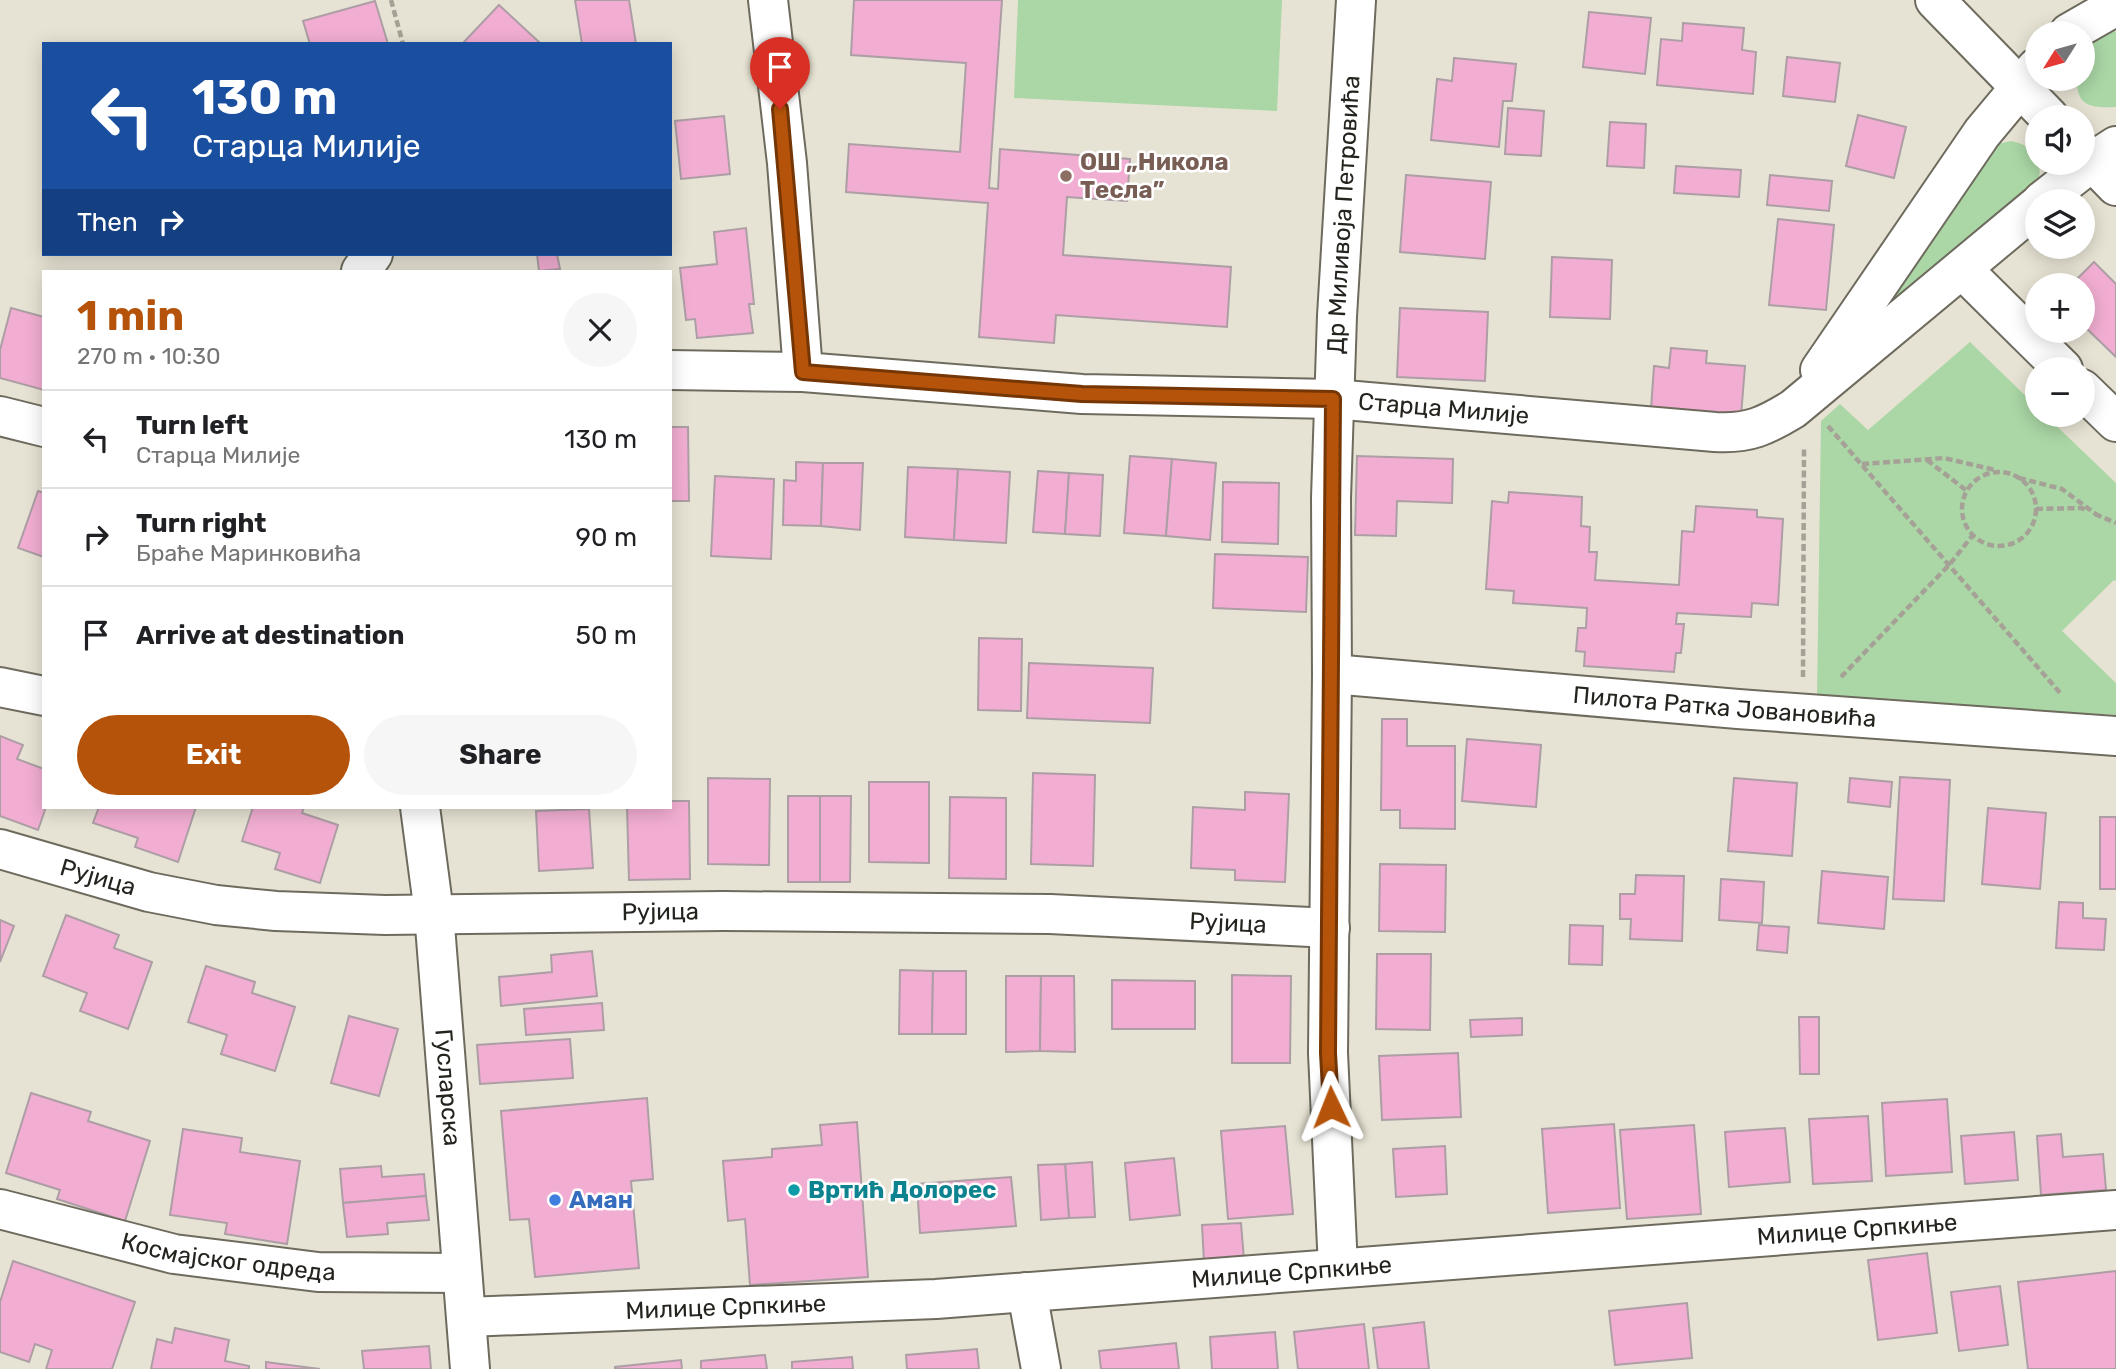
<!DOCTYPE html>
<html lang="en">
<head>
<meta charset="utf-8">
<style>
  :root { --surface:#fff; --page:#f6f6f6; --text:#202124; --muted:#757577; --line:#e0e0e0; --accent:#b45309 }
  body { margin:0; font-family:Rubik,sans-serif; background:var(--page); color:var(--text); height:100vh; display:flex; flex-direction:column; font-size:26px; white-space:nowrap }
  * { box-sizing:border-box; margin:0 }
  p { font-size:23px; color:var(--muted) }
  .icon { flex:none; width:38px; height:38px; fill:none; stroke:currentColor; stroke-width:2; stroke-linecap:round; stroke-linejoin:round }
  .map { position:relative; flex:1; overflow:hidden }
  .drawer { position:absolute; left:42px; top:270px; width:630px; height:539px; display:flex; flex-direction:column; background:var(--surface); border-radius:0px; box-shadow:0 4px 18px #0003 }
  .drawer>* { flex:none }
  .banner { position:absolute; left:42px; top:42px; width:630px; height:214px; border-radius:0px; box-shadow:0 4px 18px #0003; background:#1a4fa0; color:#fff; overflow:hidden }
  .needle { width:46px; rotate:233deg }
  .buttons { position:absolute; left:2025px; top:21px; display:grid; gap:14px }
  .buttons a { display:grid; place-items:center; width:70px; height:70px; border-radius:50%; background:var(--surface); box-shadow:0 4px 18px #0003; font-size:35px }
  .pin { position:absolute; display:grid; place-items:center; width:60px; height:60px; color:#fff; margin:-72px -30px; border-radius:50% 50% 50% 0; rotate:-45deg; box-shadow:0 0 7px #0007 }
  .pin .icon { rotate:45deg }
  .me { position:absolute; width:77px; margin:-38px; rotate:358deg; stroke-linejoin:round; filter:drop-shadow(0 0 5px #0008) }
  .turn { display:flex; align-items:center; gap:24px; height:147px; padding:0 35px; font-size:32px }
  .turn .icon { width:91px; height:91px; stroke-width:2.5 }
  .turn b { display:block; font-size:49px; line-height:60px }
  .then { display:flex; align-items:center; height:66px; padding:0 35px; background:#0003; gap:14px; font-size:26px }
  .round { display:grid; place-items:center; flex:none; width:74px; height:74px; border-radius:37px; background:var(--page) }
  .overview { display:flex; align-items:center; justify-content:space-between; height:119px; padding:0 35px }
  h1 { font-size:42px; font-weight:700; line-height:52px; color:var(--accent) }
  .cta { display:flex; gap:14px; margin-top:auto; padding:14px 35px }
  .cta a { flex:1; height:80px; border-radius:42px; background:var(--accent); color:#fff; font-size:28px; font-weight:700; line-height:80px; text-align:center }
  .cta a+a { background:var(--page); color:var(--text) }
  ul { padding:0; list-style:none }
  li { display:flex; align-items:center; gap:21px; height:98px; padding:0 35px; border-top:2px solid var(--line) }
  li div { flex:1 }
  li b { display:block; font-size:26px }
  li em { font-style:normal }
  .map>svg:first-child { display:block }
</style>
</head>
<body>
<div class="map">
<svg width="2116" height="1369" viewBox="0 0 2116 1369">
  <rect width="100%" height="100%" fill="#e7e3d4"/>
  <g fill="#abd7a6">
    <polygon points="1018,0 1282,0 1277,111 1014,98"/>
    <path d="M2111,29L2116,32V107C2092,108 2076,107 2077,79H2082C2083,52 2087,43 2111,29Z"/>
    <path d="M2011,141C2037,146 2043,162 2038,185L1881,320L1874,312L1998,144Z"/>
    <polygon points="1970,342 2037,407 2037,415 2045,415 2116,483 2116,581 2114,580 2062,631 2116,683 2116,715 1817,698 1821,421 1840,404 1868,430"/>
  </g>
  <g fill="#f2aed2" stroke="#ad9ea5" stroke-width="2">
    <polygon points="575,0 629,0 636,44 582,44"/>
    <polygon points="854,0 1002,0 989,188 998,189 1000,149 1130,159 1127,201 1067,197 1063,255 1231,267 1227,327 1056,315 1054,343 979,337 988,203 846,192 849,144 960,152 966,63 851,55"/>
    <polygon points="375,1 388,44 310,44 303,21"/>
    <polygon points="499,5 539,42 537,44 462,44"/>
    <polygon points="1589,12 1651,18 1645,74 1583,67"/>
    <polygon points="1683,23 1744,28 1742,50 1756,52 1753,94 1657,85 1661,39 1682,41"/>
    <polygon points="1787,57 1840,63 1835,102 1783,96"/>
    <polygon points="1454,58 1516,64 1512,101 1503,101 1499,147 1431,140 1437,79 1452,81"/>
    <polygon points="1508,108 1544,111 1541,156 1505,154"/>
    <polygon points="1858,115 1906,127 1894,178 1846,166"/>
    <polygon points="724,116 730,174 681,179 675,121"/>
    <polygon points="1610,122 1646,124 1644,168 1607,166"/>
    <polygon points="1676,166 1741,170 1739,197 1674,193"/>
    <polygon points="1406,175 1491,182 1485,259 1400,252"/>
    <polygon points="1770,175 1832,181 1829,211 1767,205"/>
    <polygon points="1778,219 1834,225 1826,310 1769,305"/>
    <polygon points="746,228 754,304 749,304 753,333 697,338 695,319 686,320 680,268 717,264 714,232"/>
    <polygon points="537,254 557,254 560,269 539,271"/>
    <polygon points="1552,257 1612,260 1610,319 1550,317"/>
    <polygon points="2094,262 2116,284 2116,357 2082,324 2082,285 2071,285"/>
    <polygon points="11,308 44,317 44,390 0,378 0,350"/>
    <polygon points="1400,308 1488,312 1485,381 1397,377"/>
    <polygon points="1671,348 1707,351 1706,363 1745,366 1741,416 1651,409 1654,366 1669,368"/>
    <polygon points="670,427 688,427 689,501 670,501"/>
    <polygon points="1130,456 1172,459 1166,536 1124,533"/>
    <polygon points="1357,456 1453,459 1452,503 1397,501 1396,536 1355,535"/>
    <polygon points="1172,459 1216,463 1210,540 1166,536"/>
    <polygon points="796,462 823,463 821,526 783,525 784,480 796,481"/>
    <polygon points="823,463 863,463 860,530 821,526"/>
    <polygon points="908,467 958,469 954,540 905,537"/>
    <polygon points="958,469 1010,472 1006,543 954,540"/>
    <polygon points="1038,471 1069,473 1065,534 1033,532"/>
    <polygon points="1069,473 1103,475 1100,536 1065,534"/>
    <polygon points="715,476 774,479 771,559 711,556"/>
    <polygon points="1223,482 1279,483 1278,544 1222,542"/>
    <polygon points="38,491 44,493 44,557 18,548"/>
    <polygon points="1509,492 1582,497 1581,526 1590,527 1589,552 1597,552 1595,580 1679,585 1682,531 1694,532 1696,506 1757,510 1757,517 1783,519 1778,605 1752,603 1751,617 1677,613 1676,624 1684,624 1681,653 1676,653 1674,672 1584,666 1585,652 1576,651 1578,628 1586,628 1587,608 1513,603 1514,591 1486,589 1492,501 1508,503"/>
    <polygon points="1215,554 1308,557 1306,612 1213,608"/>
    <polygon points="979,638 1022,639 1021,711 978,710"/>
    <polygon points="1029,663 1153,668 1150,723 1027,718"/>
    <polygon points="1382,719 1407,719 1407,746 1455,746 1455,829 1400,828 1400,810 1381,810"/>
    <polygon points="0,736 23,745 17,759 44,769 44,807 46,807 38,830 0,816"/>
    <polygon points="1467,739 1541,745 1536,807 1462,801"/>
    <polygon points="1033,773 1095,775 1093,866 1031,864"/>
    <polygon points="1900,777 1950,780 1944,901 1893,899"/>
    <polygon points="708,778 770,779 769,865 708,864"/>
    <polygon points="1734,778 1797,783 1792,856 1728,851"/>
    <polygon points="1850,778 1892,782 1890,807 1848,802"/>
    <polygon points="869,782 929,782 929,863 869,862"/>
    <polygon points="1245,792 1289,794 1285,882 1235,880 1235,870 1191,868 1193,807 1245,810"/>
    <rect x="788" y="796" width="32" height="86"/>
    <polygon points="820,796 851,796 850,882 820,882"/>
    <polygon points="950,797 1006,798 1006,879 949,878"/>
    <polygon points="670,801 689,801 690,879 629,880 627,807 670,807"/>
    <polygon points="99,807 196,807 178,862 135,847 138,838 93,823"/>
    <polygon points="253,807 304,807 302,813 338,825 320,883 275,869 280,853 242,841"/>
    <polygon points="1988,808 2046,813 2040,889 1982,884"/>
    <polygon points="589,809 593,868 539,871 536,811"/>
    <rect x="2100" y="817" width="16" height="72"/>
    <polygon points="1380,864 1446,865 1445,932 1379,931"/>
    <polygon points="1822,871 1888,877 1884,929 1818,923"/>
    <polygon points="1636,875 1684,876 1682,941 1630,939 1631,919 1620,919 1620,894 1635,894"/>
    <polygon points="1721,879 1764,882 1762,923 1719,920"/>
    <polygon points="2059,902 2083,903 2083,918 2106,919 2104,950 2056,948"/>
    <polygon points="66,915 119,935 114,948 152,962 128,1029 80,1011 87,993 43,976"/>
    <polygon points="0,920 14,926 0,962"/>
    <polygon points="1570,925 1603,926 1602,965 1569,964"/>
    <polygon points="1759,925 1789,927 1787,953 1757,950"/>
    <polygon points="592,951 597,996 501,1006 499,977 552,972 551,955"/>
    <polygon points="1377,954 1431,954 1430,1030 1376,1029"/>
    <polygon points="206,966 255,982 252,993 295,1007 275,1071 221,1054 227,1035 188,1022"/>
    <polygon points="900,970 933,971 932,1034 899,1034"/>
    <polygon points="933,971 966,971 966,1034 932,1034"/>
    <polygon points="1232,975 1291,976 1290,1063 1232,1063"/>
    <polygon points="1006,976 1041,976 1040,1051 1006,1052"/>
    <polygon points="1041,976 1074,976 1075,1052 1040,1051"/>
    <polygon points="1112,980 1195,981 1195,1029 1112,1029"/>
    <polygon points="602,1003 604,1030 526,1035 524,1009"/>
    <polygon points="349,1016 398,1029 379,1096 331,1083"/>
    <polygon points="1799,1017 1819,1017 1819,1074 1800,1074"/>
    <polygon points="1522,1018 1522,1035 1471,1037 1470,1020"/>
    <polygon points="570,1039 573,1078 480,1084 477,1045"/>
    <polygon points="1458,1053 1461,1117 1382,1120 1379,1056"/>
    <polygon points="31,1093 91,1112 88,1121 150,1141 125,1221 57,1199 60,1190 6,1173"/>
    <polygon points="647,1098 653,1179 631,1181 639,1268 535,1277 529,1219 510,1220 501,1111"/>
    <polygon points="1947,1099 1952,1172 1886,1176 1882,1103"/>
    <polygon points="1868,1116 1872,1181 1813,1184 1809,1119"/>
    <polygon points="857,1122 868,1277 750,1285 745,1219 728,1221 723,1161 772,1157 772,1149 822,1145 820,1125"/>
    <polygon points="1614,1124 1620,1208 1548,1213 1542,1129"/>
    <polygon points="1694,1125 1701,1214 1627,1219 1620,1130"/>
    <polygon points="1285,1126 1293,1214 1228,1219 1221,1131"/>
    <polygon points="1785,1128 1790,1182 1729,1187 1725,1132"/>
    <polygon points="183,1129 242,1138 240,1152 300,1161 287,1244 225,1234 227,1223 170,1215"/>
    <polygon points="2014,1132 2018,1180 1965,1184 1961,1136"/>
    <polygon points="2061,1134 2063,1157 2103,1154 2106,1190 2041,1195 2037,1136"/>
    <polygon points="1445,1146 1447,1194 1396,1197 1393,1149"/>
    <polygon points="1174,1158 1180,1215 1130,1220 1125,1163"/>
    <polygon points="1092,1162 1095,1217 1069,1218 1065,1164"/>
    <polygon points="1065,1164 1069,1218 1041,1220 1038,1165"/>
    <polygon points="381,1166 382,1177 424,1174 426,1196 343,1203 340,1169"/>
    <polygon points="1011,1177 1016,1226 920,1233 917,1184"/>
    <polygon points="426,1196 429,1220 387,1223 388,1234 347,1237 343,1203"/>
    <polygon points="1241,1223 1244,1260 1204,1262 1202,1225"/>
    <polygon points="1927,1253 1937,1333 1878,1340 1868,1260"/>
    <polygon points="13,1261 135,1302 112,1369 46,1369 52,1350 35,1344 29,1362 0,1352 0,1302"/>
    <polygon points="2116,1271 2116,1369 2028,1369 2018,1282"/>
    <polygon points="2000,1286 2008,1345 1959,1351 1951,1292"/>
    <polygon points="1687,1303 1692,1358 1615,1365 1609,1311"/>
    <polygon points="1424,1322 1429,1369 1378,1369 1373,1328"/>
    <polygon points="1364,1324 1369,1369 1298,1369 1294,1332"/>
    <polygon points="175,1328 229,1340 225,1361 249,1366 249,1369 151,1369 157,1339 172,1343"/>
    <polygon points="1275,1332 1278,1369 1212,1369 1210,1337"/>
    <polygon points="1176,1343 1179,1369 1101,1369 1099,1351"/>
    <polygon points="429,1346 431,1369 364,1369 362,1351"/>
    <polygon points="977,1349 979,1369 907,1369 906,1355"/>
    <polygon points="765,1355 767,1369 701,1369 701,1361"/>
    <polygon points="852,1357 853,1369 792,1369 792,1362"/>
    <polygon points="681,1360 682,1369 615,1369 615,1367"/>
    <polygon points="266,1362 281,1364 320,1369 266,1369"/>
  </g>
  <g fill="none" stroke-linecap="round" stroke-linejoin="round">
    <defs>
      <g id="minor">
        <polyline points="768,0 787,163 803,372"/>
        <polyline points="2069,33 2116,6"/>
        <polyline points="2042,201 2093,161 2116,146"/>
        <polyline points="1962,269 2063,369"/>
        <polyline points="361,271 373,254"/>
        <path id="s1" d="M670,370L803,372L1082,394L1333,399L1715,432C1749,434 1765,426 1793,409L2037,206"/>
        <polyline points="1820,370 1982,133 2037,67"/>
        <polyline points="2082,389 2116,422"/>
        <polyline points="0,416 44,427"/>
        <path id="s2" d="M1332,674L1738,709L2116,736"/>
        <polyline points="0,687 44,696"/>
        <path id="s3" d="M420,807L434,913L470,1369"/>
        <path id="s4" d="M0,849L149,892L216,905L276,911L385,915L723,911L1050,914L1330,928"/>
        <path id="s5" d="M0,1209L174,1254L318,1272L462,1273"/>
        <path id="s6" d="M1338,1268L1328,1053L1332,674L1331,498L1337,316L1356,0"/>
        <polyline points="1027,1292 1041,1369"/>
        <path id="s7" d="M467,1317L936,1299L2116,1210"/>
      </g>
      <g id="major">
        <polyline points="1935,0 2049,117"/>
        <polyline points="2082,151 2116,186"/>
      </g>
    </defs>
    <use href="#minor" stroke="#6e6b5e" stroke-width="42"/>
    <use href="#major" stroke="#6e6b5e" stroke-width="42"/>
    <g stroke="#a5a196" stroke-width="4.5" stroke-dasharray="7 3.5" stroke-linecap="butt">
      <polyline points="391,0 403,44"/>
      <polyline points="1828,426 2061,694"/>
      <polyline points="1927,460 1967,491"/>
      <polyline points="1862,464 1944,458 1995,470"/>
      <circle cx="1999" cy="509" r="37"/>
      <polyline points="2019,478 2062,489 2097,515"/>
      <polyline points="2036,509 2082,508 2087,511"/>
      <polyline points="2095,514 2116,523"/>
      <polyline points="1803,677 1804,448"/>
      <polyline points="1841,677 1950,564 1973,535"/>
    </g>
    <use href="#minor" stroke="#fff" stroke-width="38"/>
    <use href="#major" stroke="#fff" stroke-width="38"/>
  </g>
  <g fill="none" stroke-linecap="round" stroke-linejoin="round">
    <defs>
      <polyline id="route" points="780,109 803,372 1082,394 1333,399 1328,1053 1331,1107"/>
    </defs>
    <use href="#route" stroke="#753606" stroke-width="18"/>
    <use href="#route" stroke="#b45309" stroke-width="12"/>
  </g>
  <circle fill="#8d6e63" stroke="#fff" stroke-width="2.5" cx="1066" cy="176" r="7"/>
  <circle fill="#0f9aa8" stroke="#fff" stroke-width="2.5" cx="794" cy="1190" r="7"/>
  <circle fill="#3f7fe0" stroke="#fff" stroke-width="2.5" cx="555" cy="1200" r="7"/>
  <g text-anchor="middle" stroke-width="5" stroke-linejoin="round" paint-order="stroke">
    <g font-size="24" font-weight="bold" fill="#785e54" stroke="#fff" text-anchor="start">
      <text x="1080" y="170">ОШ „Никола<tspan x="1080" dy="28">Тесла”</tspan></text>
    </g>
    <g font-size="24" fill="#25231e" stroke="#fff">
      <text dy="8" stroke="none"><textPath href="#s6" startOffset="1054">Др Миливоја Петровића</textPath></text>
      <text dy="8" stroke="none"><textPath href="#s1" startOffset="775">Старца Милије</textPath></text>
      <text dy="8" stroke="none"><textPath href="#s2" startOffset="394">Пилота Ратка Јовановића</textPath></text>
      <text dy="8" stroke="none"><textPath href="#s4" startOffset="102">Рујица</textPath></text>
      <text dy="8" stroke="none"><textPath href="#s4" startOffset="668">Рујица</textPath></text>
      <text dy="8" stroke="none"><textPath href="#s4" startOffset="1236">Рујица</textPath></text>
      <text dy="8" stroke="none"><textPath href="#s3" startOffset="282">Гусларска</textPath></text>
      <text dy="8" stroke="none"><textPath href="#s7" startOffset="1393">Милице Српкиње</textPath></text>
      <text dy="8" stroke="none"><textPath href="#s5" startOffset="234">Космајског одреда</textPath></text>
      <text dy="8" stroke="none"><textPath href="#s7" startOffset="826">Милице Српкиње</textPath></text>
      <text dy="8" stroke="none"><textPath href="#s7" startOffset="259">Милице Српкиње</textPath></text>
    </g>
    <g font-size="24" font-weight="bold" fill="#0d838f" stroke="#fff" text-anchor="start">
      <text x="808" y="1198">Вртић Долорес</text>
    </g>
    <g font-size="24" font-weight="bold" fill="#366cbe" stroke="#fff" text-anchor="start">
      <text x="569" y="1208">Аман</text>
    </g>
  </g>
</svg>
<div class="buttons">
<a><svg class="needle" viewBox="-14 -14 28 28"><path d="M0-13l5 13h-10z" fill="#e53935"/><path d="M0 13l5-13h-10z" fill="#757577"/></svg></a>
<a><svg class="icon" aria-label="sound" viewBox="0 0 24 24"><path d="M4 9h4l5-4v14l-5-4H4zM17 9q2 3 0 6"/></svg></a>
<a><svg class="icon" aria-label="layers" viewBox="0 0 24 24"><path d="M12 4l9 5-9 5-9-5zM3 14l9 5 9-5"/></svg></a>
<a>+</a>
<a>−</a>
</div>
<div class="pin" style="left:780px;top:109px;background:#d93025"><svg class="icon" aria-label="arrive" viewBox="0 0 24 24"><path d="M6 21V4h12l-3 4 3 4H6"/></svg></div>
<svg class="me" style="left:1331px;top:1107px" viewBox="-20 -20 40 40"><path d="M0-17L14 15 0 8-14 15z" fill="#b45309" stroke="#fff" stroke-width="4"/></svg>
<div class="banner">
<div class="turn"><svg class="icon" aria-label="left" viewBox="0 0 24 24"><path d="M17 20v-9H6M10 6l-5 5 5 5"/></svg><div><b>130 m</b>Старца Милије</div></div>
<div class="then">Then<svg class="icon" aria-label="right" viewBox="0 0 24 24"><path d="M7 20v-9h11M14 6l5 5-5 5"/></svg></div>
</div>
<section class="drawer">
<div class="overview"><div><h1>1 min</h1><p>270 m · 10:30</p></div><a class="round"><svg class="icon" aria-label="close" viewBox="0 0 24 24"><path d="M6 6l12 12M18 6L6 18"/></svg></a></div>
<ul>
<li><svg class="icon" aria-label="left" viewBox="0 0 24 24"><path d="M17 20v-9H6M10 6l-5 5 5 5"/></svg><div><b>Turn left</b><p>Старца Милије</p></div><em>130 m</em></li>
<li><svg class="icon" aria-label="right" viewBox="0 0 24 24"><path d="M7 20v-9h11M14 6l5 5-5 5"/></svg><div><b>Turn right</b><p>Браће Маринковића</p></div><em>90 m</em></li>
<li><svg class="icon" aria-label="arrive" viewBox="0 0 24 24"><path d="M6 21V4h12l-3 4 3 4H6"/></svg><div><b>Arrive at destination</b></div><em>50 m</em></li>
</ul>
<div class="cta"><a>Exit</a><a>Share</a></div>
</section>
</div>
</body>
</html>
